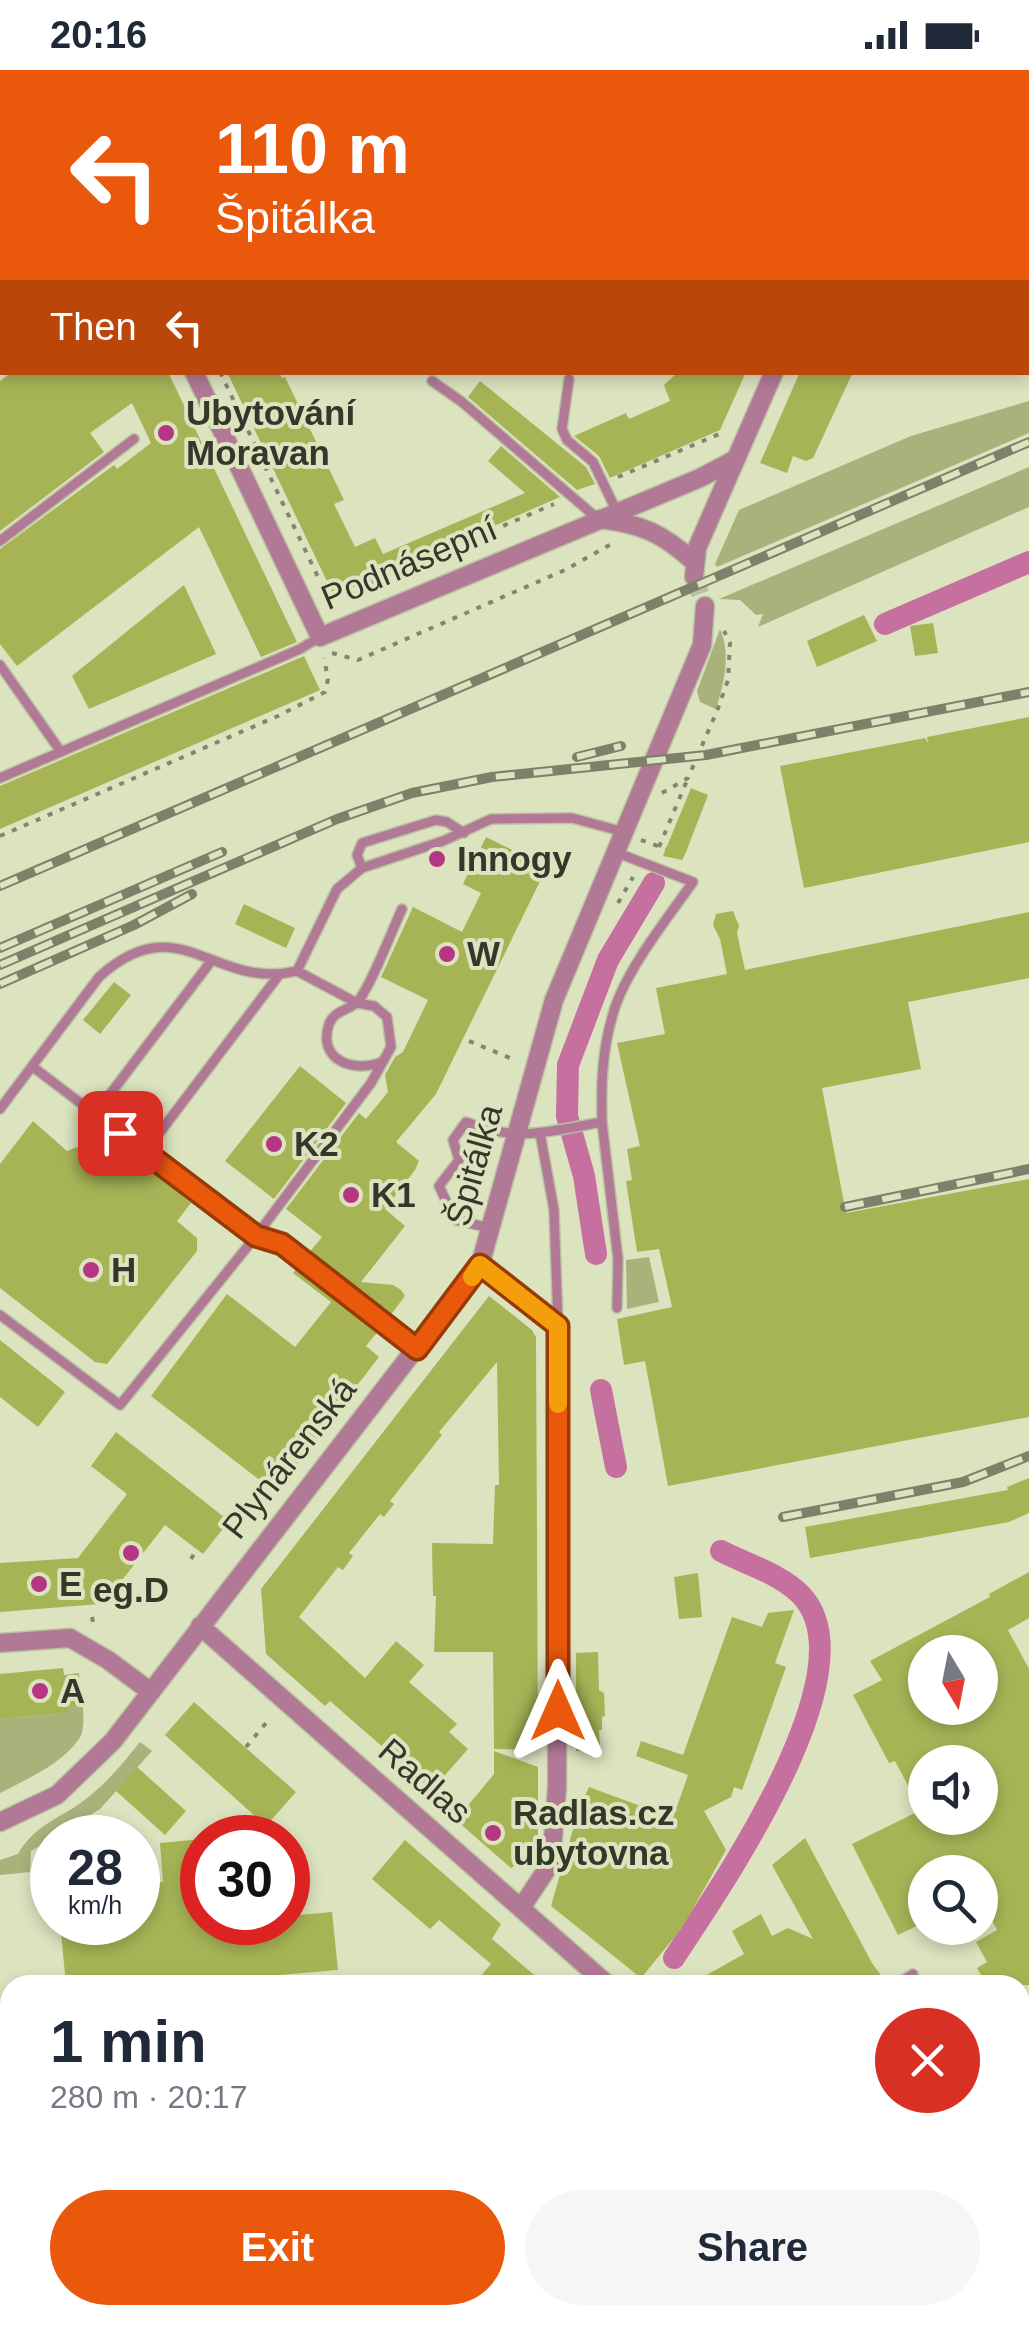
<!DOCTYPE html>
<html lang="en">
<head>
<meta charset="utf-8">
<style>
  :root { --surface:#fff; --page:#f6f6f7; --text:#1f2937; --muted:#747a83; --accent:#ea580c }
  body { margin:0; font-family:Helvetica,sans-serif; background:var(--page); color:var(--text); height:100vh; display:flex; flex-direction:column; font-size:38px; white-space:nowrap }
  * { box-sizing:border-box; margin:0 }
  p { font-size:32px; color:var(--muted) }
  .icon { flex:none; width:55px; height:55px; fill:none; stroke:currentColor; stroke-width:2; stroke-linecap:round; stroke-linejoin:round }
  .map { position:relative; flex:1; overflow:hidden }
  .sheet { position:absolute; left:0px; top:1905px; width:1030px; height:350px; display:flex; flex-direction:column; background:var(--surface); border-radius:30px 30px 0 0; box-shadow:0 5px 15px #0003 }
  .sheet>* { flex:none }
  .hud { position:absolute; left:0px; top:0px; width:1030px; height:305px; box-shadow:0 5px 15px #0003; background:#ea580c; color:#fff; overflow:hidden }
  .needle { width:65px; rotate:170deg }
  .fabs { position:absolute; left:908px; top:1565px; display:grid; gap:20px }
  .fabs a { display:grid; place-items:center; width:90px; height:90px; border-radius:50%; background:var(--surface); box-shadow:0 5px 15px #0003; font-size:50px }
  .speed { position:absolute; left:30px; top:1745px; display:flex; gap:20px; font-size:50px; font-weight:700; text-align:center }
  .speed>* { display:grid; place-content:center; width:130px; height:130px; border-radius:50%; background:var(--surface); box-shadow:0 5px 15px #0003; line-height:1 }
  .speed small { font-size:25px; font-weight:400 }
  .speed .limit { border:15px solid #d22; background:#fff; color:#111 }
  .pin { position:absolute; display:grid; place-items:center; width:85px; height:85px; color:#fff; margin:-42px; border-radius:20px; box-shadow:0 5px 15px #0006 }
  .me { position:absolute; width:110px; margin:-55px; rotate:0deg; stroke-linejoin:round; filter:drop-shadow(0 0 8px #0008) }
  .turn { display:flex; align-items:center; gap:35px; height:210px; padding:0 50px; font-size:45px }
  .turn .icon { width:130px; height:130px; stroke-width:2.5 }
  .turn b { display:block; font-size:70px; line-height:85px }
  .then { display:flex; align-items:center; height:95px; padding:0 50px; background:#0003; gap:20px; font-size:38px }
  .round { display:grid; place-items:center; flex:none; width:105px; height:105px; border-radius:52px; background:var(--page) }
  .summary { display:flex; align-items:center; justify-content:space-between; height:170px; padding:0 50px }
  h1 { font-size:60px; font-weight:700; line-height:75px }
  .cta { display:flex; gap:20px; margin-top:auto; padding:20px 50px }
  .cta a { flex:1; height:115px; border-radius:60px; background:var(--accent); color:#fff; font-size:40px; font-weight:700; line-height:115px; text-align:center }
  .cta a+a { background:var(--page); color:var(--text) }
  .status { display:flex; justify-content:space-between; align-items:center; height:70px; padding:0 50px; background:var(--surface); direction:ltr }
  .status svg { height:28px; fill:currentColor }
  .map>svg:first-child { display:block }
</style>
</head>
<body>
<div class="status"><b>20:16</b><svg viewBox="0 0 49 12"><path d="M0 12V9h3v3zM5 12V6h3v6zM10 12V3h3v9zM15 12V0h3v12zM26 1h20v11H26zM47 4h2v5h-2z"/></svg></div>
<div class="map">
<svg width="1029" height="2255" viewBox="0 0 1029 2255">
  <rect width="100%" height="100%" fill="#dce3bf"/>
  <g fill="#a9b27b">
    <polygon points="1029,331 1029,363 717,497 715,494 739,440 911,366"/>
    <polygon points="1029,397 1029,437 758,557 763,544 756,545 740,530 719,529"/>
    <path d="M720,559C731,585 724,612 716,639L700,632L697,621Z"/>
    <polygon points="649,1187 659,1232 627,1239 626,1190"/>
    <path d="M83,1637C83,1647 85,1660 79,1669C62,1694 27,1709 0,1723V1649L67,1643V1638Z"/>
    <path d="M140,1672L152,1681L100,1739L31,1781L30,1802L0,1805V1790L18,1784C36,1752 64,1748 91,1725C110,1709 125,1691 140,1672Z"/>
  </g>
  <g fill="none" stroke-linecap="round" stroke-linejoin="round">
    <g stroke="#c5709e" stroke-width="22">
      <polyline points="885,554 1029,492"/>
      <polyline points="596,1184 584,1106 567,1046 568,995 608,890 654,813"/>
      <polyline points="601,1320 616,1397"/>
      <path d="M674,1888C718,1820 873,1600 801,1525C781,1504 746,1494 721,1481"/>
    </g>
  </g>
  <g fill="#a7b456" fill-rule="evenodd">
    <polygon points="12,302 168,302 297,572 261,587 199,457 17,596 0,574 0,479 114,395 117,399 151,373 132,333 90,363 104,382 0,461 0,311"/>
    <polygon points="227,302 279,302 282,308 285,307 344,430 334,434 355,477 375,468 383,484 525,423 488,391 501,376 560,427 334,526"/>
    <polygon points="678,302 746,302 720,360 610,408 599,386 574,366 626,343 629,349 670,331 664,315"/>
    <polygon points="800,302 853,302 813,388 806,391 793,386 787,403 760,393"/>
    <polygon points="480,311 586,397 595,414 577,420 468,327"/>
    <polygon points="184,515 216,584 89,639 72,606"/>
    <polygon points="864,545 877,571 817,597 807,571"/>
    <polygon points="933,553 938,583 915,586 910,556"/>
    <polygon points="304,586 320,620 0,759 0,716"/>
    <polygon points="1029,647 1029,772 804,818 780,696 925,668 928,673 927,667"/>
    <polygon points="691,718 708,725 686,782 682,790 663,786"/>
    <polygon points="486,767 547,797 436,1024 396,1072 419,1091 415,1100 385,1139 405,1156 361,1212 393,1215 401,1220 405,1226 389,1247 308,1184 322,1167 286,1139 359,1043 366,1049 388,1022 385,1005 395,987 403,982 428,930 381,907 413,837 462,862 481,823 463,814"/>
    <polygon points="244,834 295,858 286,878 235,854"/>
    <polygon points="733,841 739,856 737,863 745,900 1029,842 1029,908 908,932 921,999 822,1018 846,1143 1029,1109 1029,1347 668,1416 645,1291 624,1295 617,1249 672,1237 659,1179 637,1182 626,1111 632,1110 627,1079 640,1076 617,973 665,964 656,918 727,904 720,869 713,855 716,844"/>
    <polygon points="114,912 131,925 100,964 83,950"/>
    <polygon points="300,996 346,1033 274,1129 225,1091"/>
    <polygon points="33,1051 67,1081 77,1077 85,1079 119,1105 134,1087 191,1133 177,1151 197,1168 197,1181 107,1294 95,1292 0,1218 0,1094"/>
    <polygon points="298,1197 379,1260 366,1276 379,1287 275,1422 151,1326 227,1224 295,1277 331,1232 293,1203"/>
    <polygon points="489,1226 532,1260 536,1267 538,1680 494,1679 493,1582 434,1582 436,1526 433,1526 432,1473 493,1474 495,1415 499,1415 497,1292 439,1362 442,1365 390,1431 394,1434 384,1447 380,1444 349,1483 353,1486 343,1500 338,1497 299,1547 365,1608 396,1571 424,1595 409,1612 457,1654 449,1662 468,1679 432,1720 330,1631 325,1636 266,1584 261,1519"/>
    <polygon points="0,1270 65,1322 38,1357 0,1327"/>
    <polygon points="116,1362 229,1451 203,1484 165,1455 116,1518 116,1522 100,1534 0,1542 0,1493 78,1488 127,1424 91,1396"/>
    <polygon points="1029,1408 1029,1443 1009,1452 810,1488 805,1457 1008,1420 1007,1417"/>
    <path d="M1029,1502V1548L1008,1560L1029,1599V1915H987L977,1898L987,1892L976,1872L997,1860L980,1827V1802H925V1852L898,1865L852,1774L921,1740L895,1691L889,1693L853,1625L882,1610L870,1591L990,1527L989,1524ZM925,1582H980V1638H925ZM925,1692H980V1748H925Z"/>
    <polygon points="698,1503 702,1547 679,1549 674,1507"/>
    <polygon points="794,1540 775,1593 786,1597 742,1720 734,1717 731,1727 704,1741 726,1780 682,1858 641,1908 551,1836 579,1738 589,1717 673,1748 688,1705 636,1686 641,1671 683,1685 732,1547 762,1557 768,1543"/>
    <polygon points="598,1582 599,1620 604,1623 605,1646 602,1647 602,1660 599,1660 600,1681 576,1681 576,1583"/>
    <polygon points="63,1598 64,1605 79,1603 83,1637 67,1638 68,1643 0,1649 0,1604"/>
    <polygon points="194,1632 296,1722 266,1756 165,1665"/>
    <polygon points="494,1681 538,1697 538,1782 511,1798 456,1750 494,1704"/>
    <polygon points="137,1697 186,1741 165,1765 116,1721"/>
    <polygon points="805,1768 872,1893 888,1915 856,1915 850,1907 836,1915 689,1915 744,1884 732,1861 761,1844 772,1866 788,1858 813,1869 772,1795"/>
    <polygon points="202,1769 202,1852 288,1852 288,1846 332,1842 338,1900 268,1906 269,1915 66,1915 60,1852 138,1852 138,1814 163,1812 160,1773"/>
    <polygon points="405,1770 501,1854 492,1869 546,1915 473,1915 491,1894 439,1850 430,1859 372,1809"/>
  </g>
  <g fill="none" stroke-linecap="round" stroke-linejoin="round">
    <polyline stroke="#bac1a1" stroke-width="18" stroke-dasharray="18 9" stroke-linecap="butt" points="694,507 705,536"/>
    <defs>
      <g id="service">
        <polyline points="56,0 57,2"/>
        <polyline points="1027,0 1029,1"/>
        <polyline points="387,2 388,0"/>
        <polyline points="979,2 979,0"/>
        <polyline points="1028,76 1029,77"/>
        <polyline points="1028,175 1029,176"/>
        <polyline points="1028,296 1029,296"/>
        <polyline points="569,309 562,359 567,370 593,392 617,442"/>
        <polyline points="432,311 462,332 598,449"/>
        <polyline points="0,471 134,369"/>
        <polyline points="0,595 61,682"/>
        <polyline points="0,708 300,579 320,567"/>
        <polyline points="362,798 357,785 362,773 436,750 447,752 464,763"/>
        <path d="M382,992C354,1003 317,991 329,954C335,939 350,941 358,931C370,918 393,858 402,839"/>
        <polyline points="33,997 256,1166 282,1174 415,1278"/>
        <path d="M0,1039L99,907C180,834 213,921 297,901L337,819L362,798L443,771L491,749L572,748L624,762"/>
        <polyline points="95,1044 212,890"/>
        <path d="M602,1052C601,1015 602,980 613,944C625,901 667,849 693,812L615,782"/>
        <polyline points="540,1063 554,1140 558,1253"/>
        <polyline points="145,1082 279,905"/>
        <path d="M490,1158L455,1150L439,1116L459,1090L453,1070L466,1052C515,1073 552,1061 602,1052L618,1189L617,1238"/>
        <polyline points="0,1245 120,1335 256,1166 371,1013 391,977 387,947 374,936 357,933 297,901"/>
        <polyline points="896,1915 913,1904"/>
        <polyline points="0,2115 10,2111"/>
        <polyline points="237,2245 239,2255"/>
      </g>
      <g id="minor">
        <polyline points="890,2 891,0"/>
        <polyline points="194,302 320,567 700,408 736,389"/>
        <path d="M600,449C641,454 662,463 693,491"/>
        <polyline points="694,507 697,478 774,302"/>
        <polyline points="480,1195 558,1256 557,1718 551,1793 521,1838"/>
        <polyline points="200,1556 608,1915"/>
        <polyline points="0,1573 70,1568 108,1590 151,1622"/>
        <polyline points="0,1752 57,1725 113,1671 480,1195 554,930 702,575 705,536"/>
      </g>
      <g id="tertiary">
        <polyline points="1020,2063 1029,2059"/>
        <polyline points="654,2255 673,2245"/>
      </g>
    </defs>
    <use href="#service" stroke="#bac1a1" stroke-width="12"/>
    <use href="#minor" stroke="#bac1a1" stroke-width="21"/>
    <use href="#tertiary" stroke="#bac1a1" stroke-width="24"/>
    <g stroke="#81866e" stroke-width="4" stroke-dasharray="5 8" stroke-linecap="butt">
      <polyline points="220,302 329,530"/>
      <polyline points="618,407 724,362"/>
      <polyline points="324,533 554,434"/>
      <polyline points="332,583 358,590 565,500 615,472"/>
      <polyline points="662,723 688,708 717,641 728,610 730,573 724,561"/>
      <polyline points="0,766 278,646 325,622 328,609 324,588"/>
      <polyline points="641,770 666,779"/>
      <polyline points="659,777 688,708"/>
      <polyline points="618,833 633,807"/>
      <polyline points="469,971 510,988"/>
      <polyline points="191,1489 194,1484"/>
      <polyline points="92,1547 94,1557"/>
      <polyline points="246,1677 271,1647"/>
      <polyline points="423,1728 431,1720 429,1717"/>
    </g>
    <use href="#service" stroke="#b27996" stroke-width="9"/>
    <use href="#minor" stroke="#b27996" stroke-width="18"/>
    <use href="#tertiary" stroke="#b27996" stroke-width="20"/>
    <g stroke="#7d816a" stroke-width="2.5">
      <polyline points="1020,2057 1029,2053"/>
      <polyline points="643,2255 661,2245"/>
      <polyline points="664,2255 683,2245"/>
    </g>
    <defs>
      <g id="rail">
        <polyline points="577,687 621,676"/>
        <polyline points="0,816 1029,372"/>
        <polyline points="0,878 222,782"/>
        <polyline points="0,895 337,749 412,723 492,707 706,685 1029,622"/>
        <polyline points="0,914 134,855 192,824"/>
        <polyline points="845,1137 1029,1099"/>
        <polyline points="783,1447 963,1412 1029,1386"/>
      </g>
    </defs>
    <use href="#rail" stroke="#7d816a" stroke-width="10"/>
    <use href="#rail" stroke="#dce3bf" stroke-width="6" stroke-dasharray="19" stroke-linecap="butt"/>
  </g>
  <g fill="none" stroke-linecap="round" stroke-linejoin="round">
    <defs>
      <polyline id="route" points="120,1063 256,1166 282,1174 417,1279 480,1195 558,1256 558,1641"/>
    </defs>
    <use href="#route" stroke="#983908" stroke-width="25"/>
    <use href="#route" stroke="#ea580c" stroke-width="18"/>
    <polyline stroke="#f59e0b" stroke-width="18" points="472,1207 480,1195 558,1256 558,1334"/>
  </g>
  <g fill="#b53682" stroke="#dce3bf" stroke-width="4">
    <circle cx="166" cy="363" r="10"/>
    <circle cx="437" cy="789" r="10"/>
    <circle cx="447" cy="884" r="10"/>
    <circle cx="274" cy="1074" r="10"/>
    <circle cx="351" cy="1125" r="10"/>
    <circle cx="91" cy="1200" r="10"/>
    <circle cx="131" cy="1483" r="10"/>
    <circle cx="39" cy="1514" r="10"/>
    <circle cx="40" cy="1621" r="10"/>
    <circle cx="493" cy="1763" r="10"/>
  </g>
  <g text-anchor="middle" stroke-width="8" stroke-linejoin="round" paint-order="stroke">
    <g font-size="35" font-weight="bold" fill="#343729" stroke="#dce3bf" text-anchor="start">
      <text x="186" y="355">Ubytování<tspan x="186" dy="40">Moravan</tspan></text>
      <text x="457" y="801">Innogy</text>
      <text x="467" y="896">W</text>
      <text x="294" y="1086">K2</text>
      <text x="371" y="1137">K1</text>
      <text x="111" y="1212">H</text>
      <text x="59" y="1526">E</text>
      <text x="131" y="1532" text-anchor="middle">eg.D</text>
      <text x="60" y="1633">A</text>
      <text x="513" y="1755">Radlas.cz<tspan x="513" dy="40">ubytovna</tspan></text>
    </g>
    <g font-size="35" fill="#343729" stroke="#dce3bf">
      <text transform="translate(409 493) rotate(-23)" y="12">Podnásepní</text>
      <text transform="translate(474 1095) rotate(-74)" y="12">Špitálka</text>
      <text transform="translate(289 1388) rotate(-52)" y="12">Plynárenská</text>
      <text transform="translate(425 1711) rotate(41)" y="12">Radlas</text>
    </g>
  </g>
</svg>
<div class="fabs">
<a><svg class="needle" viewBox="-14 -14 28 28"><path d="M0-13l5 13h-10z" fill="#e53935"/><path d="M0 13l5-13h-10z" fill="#747a83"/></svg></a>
<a><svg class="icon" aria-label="sound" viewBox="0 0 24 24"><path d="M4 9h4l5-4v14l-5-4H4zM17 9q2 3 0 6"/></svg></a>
<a><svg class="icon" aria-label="search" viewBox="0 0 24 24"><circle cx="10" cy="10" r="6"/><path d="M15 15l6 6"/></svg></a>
</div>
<div class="speed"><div>28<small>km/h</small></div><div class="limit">30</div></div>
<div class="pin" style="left:120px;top:1063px;background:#d93025"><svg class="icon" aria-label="arrive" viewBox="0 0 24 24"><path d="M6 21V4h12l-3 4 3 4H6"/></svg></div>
<svg class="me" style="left:558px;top:1641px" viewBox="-20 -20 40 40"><path d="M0-17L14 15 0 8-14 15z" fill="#ea580c" stroke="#fff" stroke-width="4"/></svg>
<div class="hud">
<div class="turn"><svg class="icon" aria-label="left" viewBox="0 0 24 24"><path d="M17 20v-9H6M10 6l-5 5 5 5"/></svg><div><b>110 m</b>Špitálka</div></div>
<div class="then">Then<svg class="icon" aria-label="left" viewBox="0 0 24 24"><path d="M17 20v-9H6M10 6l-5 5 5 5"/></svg></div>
</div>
<section class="sheet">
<div class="summary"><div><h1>1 min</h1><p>280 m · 20:17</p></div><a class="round" style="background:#d93025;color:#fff"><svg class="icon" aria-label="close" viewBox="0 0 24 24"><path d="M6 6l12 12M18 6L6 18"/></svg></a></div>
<div class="cta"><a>Exit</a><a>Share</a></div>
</section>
</div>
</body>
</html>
